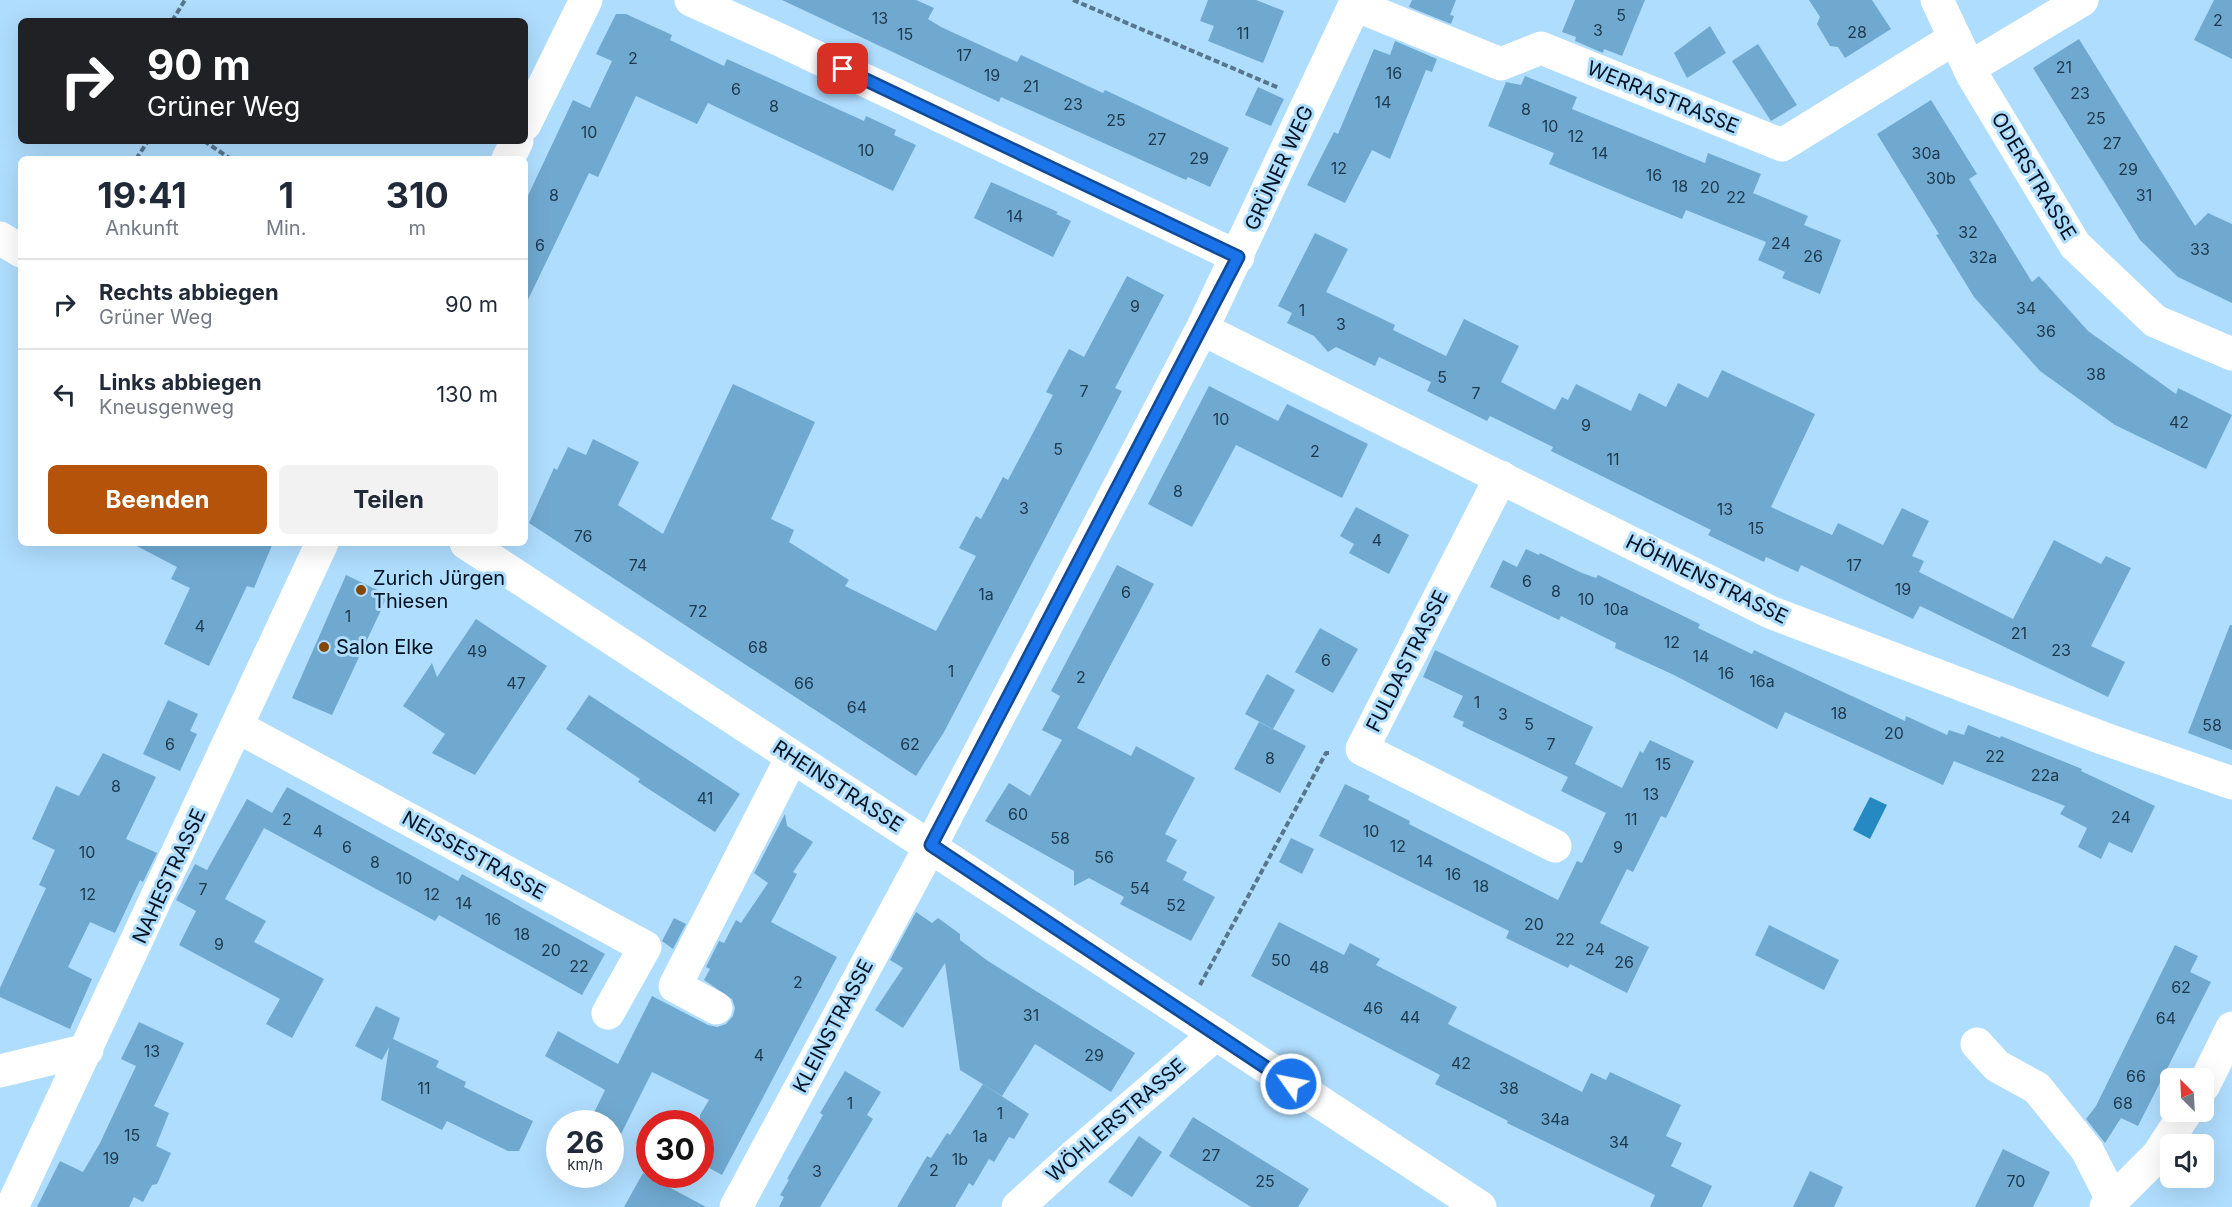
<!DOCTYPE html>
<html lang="de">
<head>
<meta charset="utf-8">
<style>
  :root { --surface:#fff; --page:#f2f2f3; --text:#1f2937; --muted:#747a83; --line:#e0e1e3; --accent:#b45309 }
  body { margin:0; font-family:Inter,sans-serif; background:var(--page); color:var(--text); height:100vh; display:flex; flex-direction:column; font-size:22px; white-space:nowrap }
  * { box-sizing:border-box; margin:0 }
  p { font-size:20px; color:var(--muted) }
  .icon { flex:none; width:33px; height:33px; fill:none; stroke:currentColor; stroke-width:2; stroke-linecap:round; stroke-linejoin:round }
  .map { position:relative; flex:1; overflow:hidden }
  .panel { position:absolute; left:18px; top:156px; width:510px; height:390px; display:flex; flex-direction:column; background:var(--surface); border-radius:9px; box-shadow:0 6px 24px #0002 }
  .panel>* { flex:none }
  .banner { position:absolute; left:18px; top:18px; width:510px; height:126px; border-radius:9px; box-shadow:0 6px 24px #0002; background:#202124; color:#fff; overflow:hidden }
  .needle { width:39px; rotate:336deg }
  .tools { position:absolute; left:2160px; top:1068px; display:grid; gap:12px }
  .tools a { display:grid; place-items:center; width:54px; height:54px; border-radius:9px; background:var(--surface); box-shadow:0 6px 24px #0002; font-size:30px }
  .speed { position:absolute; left:546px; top:1110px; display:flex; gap:12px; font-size:30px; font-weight:700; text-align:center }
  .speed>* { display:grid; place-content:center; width:78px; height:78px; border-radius:50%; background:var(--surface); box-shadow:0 6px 24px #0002; line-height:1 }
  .speed small { font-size:15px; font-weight:400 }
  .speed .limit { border:9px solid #d22; background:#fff; color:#111 }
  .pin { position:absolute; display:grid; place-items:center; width:51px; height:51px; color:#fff; margin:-26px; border-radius:12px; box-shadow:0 3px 9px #0006 }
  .me { position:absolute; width:66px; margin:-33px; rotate:303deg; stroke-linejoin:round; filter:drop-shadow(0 0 4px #0008) }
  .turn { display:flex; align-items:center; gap:21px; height:126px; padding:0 30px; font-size:27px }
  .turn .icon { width:78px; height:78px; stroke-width:2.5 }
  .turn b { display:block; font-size:42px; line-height:51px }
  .eta { display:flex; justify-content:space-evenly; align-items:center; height:102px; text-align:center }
  .eta b { font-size:36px; font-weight:700; line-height:42px }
  .button { display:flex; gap:12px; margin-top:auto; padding:12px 30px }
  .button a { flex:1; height:69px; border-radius:9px; background:var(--accent); color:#fff; font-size:24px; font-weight:700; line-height:69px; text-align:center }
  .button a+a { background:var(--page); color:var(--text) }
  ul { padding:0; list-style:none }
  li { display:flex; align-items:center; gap:18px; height:90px; padding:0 30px; border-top:2px solid var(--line) }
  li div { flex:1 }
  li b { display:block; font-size:22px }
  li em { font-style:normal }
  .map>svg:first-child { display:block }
</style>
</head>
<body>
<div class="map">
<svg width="2232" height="1207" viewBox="0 0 2232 1207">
  <rect width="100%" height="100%" fill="#afddfe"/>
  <polygon fill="#2589c2" points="1870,797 1887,805 1870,839 1853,830"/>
  <g fill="#70a9d0">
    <polygon points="782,0 916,0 934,8 928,19 941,27 1017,62 1021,55 1103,93 1105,90 1229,148 1210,187 1188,177 1186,180 1001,97 999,102"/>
    <polygon points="1208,0 1256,0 1284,11 1263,63 1208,41 1214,26 1200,21"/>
    <polygon points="1412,0 1456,0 1450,15 1454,16 1451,24 1409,7"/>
    <polygon points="1575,0 1645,0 1622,56 1604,49 1603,53 1575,41 1576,37 1562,32"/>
    <polygon points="1809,0 1872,0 1891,29 1845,58 1838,47 1830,46 1817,24 1820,17"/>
    <polygon points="2214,0 2232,0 2232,59 2194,40"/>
    <polygon points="616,14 626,14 672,35 670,40 724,66 727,59 864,121 866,116 896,130 894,135 916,145 893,191 708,103 697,124 636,96 598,177 589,173 525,306 525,202 573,100 590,108 612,61 596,54"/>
    <polygon points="1710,26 1726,53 1687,78 1674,53"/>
    <polygon points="2079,39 2195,226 2208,213 2232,224 2232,303 2178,277 2140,240 2033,68"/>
    <polygon points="1395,41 1437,59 1432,72 1426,70 1390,159 1372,150 1345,203 1307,185 1334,132 1338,134 1374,49 1390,55"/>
    <polygon points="1758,44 1797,105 1771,121 1732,61"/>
    <polygon points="1525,76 1577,97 1572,109 1705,163 1708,153 1761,174 1753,193 1808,216 1804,225 1841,240 1820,294 1782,278 1785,272 1758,260 1766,242 1686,210 1682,219 1630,198 1549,164 1554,153 1488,126 1506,82 1521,85"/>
    <polygon points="1258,87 1284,99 1271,126 1245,115"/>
    <polygon points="1931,100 1977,174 1969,179 2032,282 2039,276 2088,331 2176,394 2178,388 2232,415 2206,469 2115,425 2040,371 1974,297 1936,235 1939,234 1877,134"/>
    <polygon points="991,182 1058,212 1056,214 1071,221 1053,257 974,218"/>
    <polygon points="1315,233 1348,249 1326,292 1395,325 1393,330 1446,356 1464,319 1519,346 1501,382 1555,410 1562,397 1568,400 1576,384 1631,411 1639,393 1666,407 1678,383 1708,398 1722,370 1815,414 1771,507 1832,535 1838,523 1883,545 1902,508 1929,521 1912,556 1924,561 1919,572 2013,619 2054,540 2101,564 2106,556 2131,568 2091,646 2125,662 2108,697 1920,606 1913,619 1801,565 1798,572 1766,557 1764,562 1708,535 1711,530 1551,451 1553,447 1490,416 1487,421 1427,391 1431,382 1379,357 1375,366 1336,347 1328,352 1314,336 1287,323 1292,313 1278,306"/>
    <polygon points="1127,276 1164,295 1115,388 1122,391 944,732 916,776 529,523 554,468 557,470 568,447 586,455 593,439 639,462 618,505 663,534 733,384 815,422 771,519 794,530 789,542 849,580 845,586 936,631 976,556 959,548 976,516 981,519 1003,477 1008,480 1053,395 1046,392 1069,349 1084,357"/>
    <polygon points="1209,386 1278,421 1287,404 1368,444 1342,498 1236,445 1192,527 1148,504"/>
    <polygon points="1356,507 1409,535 1389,574 1349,553 1354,544 1340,536"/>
    <polygon points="131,543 273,543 254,588 247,586 209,666 164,644 190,588 171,579 177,567"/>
    <polygon points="1526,549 1539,555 1540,553 1582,573 1596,578 1598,575 1700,624 1698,628 1752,654 1754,650 1905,721 1906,716 1947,735 1949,730 1964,735 1968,725 2000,738 2001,736 2082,769 2081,771 2155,806 2132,853 2109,842 2101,859 2078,847 2087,828 2060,814 2065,806 1954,761 1943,785 1785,712 1777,729 1674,675 1615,648 1616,643 1561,616 1559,620 1490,587 1503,560 1517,567"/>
    <polygon points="1117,565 1154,584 1077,728 1131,756 1136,746 1195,778 1165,834 1177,840 1166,861 1187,872 1183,880 1215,897 1191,941 1120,904 1124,897 1089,878 1074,886 1074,871 985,821 1009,783 1030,796 1062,740 1042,730 1060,696 1051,691"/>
    <polygon points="346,575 388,595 332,715 292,698"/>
    <polygon points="476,619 547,666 475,775 432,753 445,734 403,706 432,663 437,677"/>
    <polygon points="2230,625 2232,625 2232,750 2188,733"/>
    <polygon points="1320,628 1358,649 1333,693 1295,672"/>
    <polygon points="1435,650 1593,727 1575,764 1622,788 1640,751 1643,753 1650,740 1694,761 1666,818 1661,816 1633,872 1627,869 1600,923 1649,947 1627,993 1570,964 1568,968 1506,938 1509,931 1319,836 1345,784 1370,796 1368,800 1410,821 1409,824 1558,900 1577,861 1582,863 1606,813 1561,791 1568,777 1462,726 1464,722 1453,717 1463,696 1423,677"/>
    <polygon points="1267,674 1295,690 1273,729 1245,714"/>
    <polygon points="589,695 740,794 715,832 638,782 640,779 566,729"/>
    <polygon points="168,700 198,714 190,731 197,734 180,771 143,754"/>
    <polygon points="1259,722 1306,746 1280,793 1234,769"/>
    <polygon points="103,753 156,777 126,839 157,853 143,882 140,880 115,933 90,922 68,967 92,979 70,1029 0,997 0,988 46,888 39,885 55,850 32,839 56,786 79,796"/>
    <polygon points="287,787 458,881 462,874 605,954 582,995 439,915 435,921 264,828 225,899 266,921 254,942 324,979 292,1038 266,1024 280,999 179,945 196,911 176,900 195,864 207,870 247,799 272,813"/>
    <polygon points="785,814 787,826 813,842 793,872 797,874 771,922 837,957 722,1175 700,1163 700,1115 709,1100 652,1072 621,1134 610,1129 610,1124 599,1124 591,1119 605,1090 545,1056 558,1031 618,1064 652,996 708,1025 717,1027 726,1024 733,1016 735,1008 732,999 704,980 710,969 706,967 719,941 724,943 736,920 741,923 768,883 754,873"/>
    <polygon points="1291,838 1314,849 1302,874 1279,862"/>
    <polygon points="916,912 932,923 938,918 960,934 960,940 988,961 1135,1053 1111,1092 1035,1044 1002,1096 960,1070 945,963 903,1028 875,1010 903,968 890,960"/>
    <polygon points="674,918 686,924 673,949 662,941"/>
    <polygon points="1279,922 1344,955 1350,943 1380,959 1376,965 1457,1007 1448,1024 1582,1092 1591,1073 1606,1080 1610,1072 1681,1105 1666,1136 1682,1143 1671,1166 1712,1186 1702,1207 1650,1207 1655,1195 1507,1123 1508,1121 1435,1084 1440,1075 1251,976"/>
    <polygon points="1769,925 1839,960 1824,990 1755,955"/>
    <polygon points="2175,945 2198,956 2190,972 2211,982 2138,1126 2121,1118 2105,1143 2086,1119 2096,1106"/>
    <polygon points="376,1006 400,1018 393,1039 439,1061 436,1067 466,1082 464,1087 533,1121 519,1151 508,1151 447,1121 442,1130 381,1100 389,1047 382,1060 355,1046"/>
    <polygon points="139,1022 184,1043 154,1106 169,1113 156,1146 171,1153 157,1184 152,1185 143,1202 134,1197 129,1207 37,1207 60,1161 83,1172 100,1143 136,1066 121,1059"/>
    <polygon points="845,1071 881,1092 867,1115 873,1119 820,1207 779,1207 784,1197 780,1195 789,1180 787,1179 823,1115 820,1113"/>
    <polygon points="983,1084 1029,1114 1014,1139 1009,1137 994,1162 989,1159 973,1186 969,1183 955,1207 897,1207 927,1156 931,1158 947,1133 950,1135"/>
    <polygon points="1193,1117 1309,1189 1298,1207 1251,1207 1169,1156"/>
    <polygon points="1139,1136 1162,1152 1132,1197 1108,1182"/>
    <polygon points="2003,1149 2050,1172 2033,1207 1975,1207"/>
    <polygon points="1810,1171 1843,1187 1834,1207 1793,1207"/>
    <polygon points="643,1173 706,1207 624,1207"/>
  </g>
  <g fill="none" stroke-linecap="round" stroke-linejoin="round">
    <g stroke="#56768d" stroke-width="4" stroke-dasharray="6 3" stroke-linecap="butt">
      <polyline points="1073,0 1279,88"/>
      <polyline points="172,21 185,0"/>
      <polyline points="204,141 231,159"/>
      <polyline points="136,159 148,141"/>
      <polyline points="1200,985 1326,753 1330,753"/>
    </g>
    <g stroke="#fff" stroke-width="33">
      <polyline points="691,0 780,40 1238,257"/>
      <polyline points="1937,0 1973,76 2075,245 2155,321 2232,354"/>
      <polyline points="1355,5 1501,64 1541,48 1782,145 1955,38"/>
      <polyline points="1969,68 2082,0"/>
      <polyline points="525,124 586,0"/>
      <polyline points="508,159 517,141"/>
      <polyline points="0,238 21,251"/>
      <polyline points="1202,329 1770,612 2105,739 2232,783"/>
      <polyline points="1501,477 1362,749 1555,846"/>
      <polyline points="466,543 1480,1207"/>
      <polyline points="238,727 645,947 608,1013"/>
      <polyline points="716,1008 675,986 792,757"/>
      <polyline points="1977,1044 1997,1066 2037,1088 2087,1150 2113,1201"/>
      <polyline points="0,1071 87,1050"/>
      <polyline points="2204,1085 2232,1028"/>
      <polyline points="12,1207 322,543"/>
      <polyline points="736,1207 931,845 1202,329 1357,0"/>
      <polyline points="1018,1207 1074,1156 1216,1034"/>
      <polyline points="2106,1207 2158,1155 2186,1112"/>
    </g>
  </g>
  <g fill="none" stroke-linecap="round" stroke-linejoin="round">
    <defs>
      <polyline id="route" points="843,69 1238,257 931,845 1291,1084"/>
    </defs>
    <use href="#route" stroke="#114b97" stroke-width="15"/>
    <use href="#route" stroke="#1a73e8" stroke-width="10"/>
  </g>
  <g fill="#854804" stroke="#afddfe" stroke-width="2">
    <circle cx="361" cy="590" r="6"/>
    <circle cx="324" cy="647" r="6"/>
  </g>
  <g text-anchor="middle" stroke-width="6" stroke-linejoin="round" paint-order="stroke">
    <g font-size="16" fill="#1c384c">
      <text x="1621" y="21">5</text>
      <text x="880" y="24">13</text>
      <text x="2218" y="26">2</text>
      <text x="1598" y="36">3</text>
      <text x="1857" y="38">28</text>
      <text x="1243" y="39">11</text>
      <text x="905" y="40">15</text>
      <text x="964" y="61">17</text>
      <text x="633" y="64">2</text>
      <text x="2064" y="73">21</text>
      <text x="1394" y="79">16</text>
      <text x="992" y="81">19</text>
      <text x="1031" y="92">21</text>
      <text x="736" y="95">6</text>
      <text x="2080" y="99">23</text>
      <text x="1383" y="108">14</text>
      <text x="1073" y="110">23</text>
      <text x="774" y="112">8</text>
      <text x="1526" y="115">8</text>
      <text x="2096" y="124">25</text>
      <text x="1116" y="126">25</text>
      <text x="1550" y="132">10</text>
      <text x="589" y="138">10</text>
      <text x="1576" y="142">12</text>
      <text x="1157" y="145">27</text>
      <text x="2112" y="149">27</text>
      <text x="866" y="156">10</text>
      <text x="1600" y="159">14</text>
      <text x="1926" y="159">30a</text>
      <text x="1199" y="164">29</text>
      <text x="1339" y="174">12</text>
      <text x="2128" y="175">29</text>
      <text x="1654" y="181">16</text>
      <text x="1941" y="184">30b</text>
      <text x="1680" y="192">18</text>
      <text x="1710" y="193">20</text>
      <text x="554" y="201">8</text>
      <text x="2144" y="201">31</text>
      <text x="1736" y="203">22</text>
      <text x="1015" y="222">14</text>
      <text x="1968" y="238">32</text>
      <text x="1781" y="249">24</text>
      <text x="540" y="251">6</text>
      <text x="2200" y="255">33</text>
      <text x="1813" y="262">26</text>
      <text x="1983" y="263">32a</text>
      <text x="1135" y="312">9</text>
      <text x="2026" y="314">34</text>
      <text x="1302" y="316">1</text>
      <text x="1341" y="330">3</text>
      <text x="2046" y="337">36</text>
      <text x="2096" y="380">38</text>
      <text x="1442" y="383">5</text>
      <text x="1084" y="397">7</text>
      <text x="1476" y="399">7</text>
      <text x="1221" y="425">10</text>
      <text x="2179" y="428">42</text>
      <text x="1586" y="431">9</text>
      <text x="1058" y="455">5</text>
      <text x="1315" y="457">2</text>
      <text x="1613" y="465">11</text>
      <text x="1178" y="497">8</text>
      <text x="1024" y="514">3</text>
      <text x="1725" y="515">13</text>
      <text x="1756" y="534">15</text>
      <text x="583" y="542">76</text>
      <text x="1377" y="546">4</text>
      <text x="638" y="571">74</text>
      <text x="1854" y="571">17</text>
      <text x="1527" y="587">6</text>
      <text x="1903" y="595">19</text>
      <text x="1556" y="597">8</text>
      <text x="1126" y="598">6</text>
      <text x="986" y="600">1a</text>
      <text x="1586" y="605">10</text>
      <text x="1616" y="615">10a</text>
      <text x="698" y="617">72</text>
      <text x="348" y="622">1</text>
      <text x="200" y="632">4</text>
      <text x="2019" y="639">21</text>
      <text x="1672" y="648">12</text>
      <text x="758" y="653">68</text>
      <text x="2061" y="656">23</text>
      <text x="477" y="657">49</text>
      <text x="1701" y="662">14</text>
      <text x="1326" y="666">6</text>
      <text x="951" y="677">1</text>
      <text x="1726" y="679">16</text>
      <text x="1081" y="683">2</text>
      <text x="1762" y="687">16a</text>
      <text x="516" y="689">47</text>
      <text x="804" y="689">66</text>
      <text x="1477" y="708">1</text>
      <text x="857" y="713">64</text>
      <text x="1839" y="719">18</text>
      <text x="1503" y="720">3</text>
      <text x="1529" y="730">5</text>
      <text x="2212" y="731">58</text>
      <text x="1894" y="739">20</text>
      <text x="170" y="750">6</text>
      <text x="910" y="750">62</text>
      <text x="1551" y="750">7</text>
      <text x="1995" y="762">22</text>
      <text x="1270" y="764">8</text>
      <text x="1663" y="770">15</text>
      <text x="2045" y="781">22a</text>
      <text x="116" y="792">8</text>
      <text x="1651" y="800">13</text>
      <text x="705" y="804">41</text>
      <text x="1018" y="820">60</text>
      <text x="2121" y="823">24</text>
      <text x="287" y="825">2</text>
      <text x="1631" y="825">11</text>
      <text x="318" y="837">4</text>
      <text x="1371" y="837">10</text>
      <text x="1060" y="844">58</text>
      <text x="1398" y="852">12</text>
      <text x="347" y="853">6</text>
      <text x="1618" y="853">9</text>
      <text x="87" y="858">10</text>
      <text x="1104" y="863">56</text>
      <text x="1425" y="867">14</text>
      <text x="375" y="868">8</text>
      <text x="1453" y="880">16</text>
      <text x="404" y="884">10</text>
      <text x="1481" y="892">18</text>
      <text x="1140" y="894">54</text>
      <text x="203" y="895">7</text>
      <text x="88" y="900">12</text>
      <text x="432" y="900">12</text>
      <text x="464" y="909">14</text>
      <text x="1176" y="911">52</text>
      <text x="493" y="925">16</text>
      <text x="1534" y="930">20</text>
      <text x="522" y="940">18</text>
      <text x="1565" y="945">22</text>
      <text x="219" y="950">9</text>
      <text x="1595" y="955">24</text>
      <text x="551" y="956">20</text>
      <text x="1281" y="966">50</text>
      <text x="1624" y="968">26</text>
      <text x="579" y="972">22</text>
      <text x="1319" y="973">48</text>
      <text x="798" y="988">2</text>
      <text x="2181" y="993">62</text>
      <text x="1373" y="1014">46</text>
      <text x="1031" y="1021">31</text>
      <text x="1410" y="1023">44</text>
      <text x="2166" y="1024">64</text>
      <text x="152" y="1057">13</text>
      <text x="759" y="1061">4</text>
      <text x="1094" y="1061">29</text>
      <text x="1461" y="1069">42</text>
      <text x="2136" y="1082">66</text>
      <text x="424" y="1094">11</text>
      <text x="1509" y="1094">38</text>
      <text x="850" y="1109">1</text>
      <text x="2123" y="1109">68</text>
      <text x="1000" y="1119">1</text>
      <text x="1555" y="1125">34a</text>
      <text x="132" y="1141">15</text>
      <text x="980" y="1142">1a</text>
      <text x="1619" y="1148">34</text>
      <text x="1211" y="1161">27</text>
      <text x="111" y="1164">19</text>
      <text x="960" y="1165">1b</text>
      <text x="934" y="1176">2</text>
      <text x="817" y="1177">3</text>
      <text x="1265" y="1187">25</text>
      <text x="2016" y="1187">70</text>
    </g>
    <g font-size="20" fill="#001220" stroke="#afddfe">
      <text transform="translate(1663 97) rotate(22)" y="7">WERRASTRASSE</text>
      <text transform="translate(1279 168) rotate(-65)" y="7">GRÜNER WEG</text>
      <text transform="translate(2034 176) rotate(59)" y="7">ODERSTRASSE</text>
      <text transform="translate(1707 579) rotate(26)" y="7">HÖHNENSTRASSE</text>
      <text transform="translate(1407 661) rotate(-63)" y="7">FULDASTRASSE</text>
      <text transform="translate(838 786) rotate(33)" y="7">RHEINSTRASSE</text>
      <text transform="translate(474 855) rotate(29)" y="7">NEISSESTRASSE</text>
      <text transform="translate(169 876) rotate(-65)" y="7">NAHESTRASSE</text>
      <text transform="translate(833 1026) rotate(-62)" y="7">KLEINSTRASSE</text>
      <text transform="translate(1116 1120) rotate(-41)" y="7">WÖHLERSTRASSE</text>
    </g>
    <g font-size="20" fill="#001220" stroke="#afddfe" text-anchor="start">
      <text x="373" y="585">Zurich Jürgen<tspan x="373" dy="23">Thiesen</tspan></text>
      <text x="336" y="654">Salon Elke</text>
    </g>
  </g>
</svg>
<div class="tools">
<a><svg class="needle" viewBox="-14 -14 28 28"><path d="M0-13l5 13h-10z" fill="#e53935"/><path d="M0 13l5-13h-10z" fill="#747a83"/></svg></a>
<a><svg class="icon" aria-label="sound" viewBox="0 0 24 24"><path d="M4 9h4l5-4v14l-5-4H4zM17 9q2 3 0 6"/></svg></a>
</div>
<div class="speed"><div>26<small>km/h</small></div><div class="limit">30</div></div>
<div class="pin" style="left:843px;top:69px;background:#d93025"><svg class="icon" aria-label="arrive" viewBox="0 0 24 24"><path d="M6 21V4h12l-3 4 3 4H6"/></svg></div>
<svg class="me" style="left:1291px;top:1084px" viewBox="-20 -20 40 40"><circle r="17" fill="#1a73e8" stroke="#fff" stroke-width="3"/><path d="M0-11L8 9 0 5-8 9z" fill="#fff"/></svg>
<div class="banner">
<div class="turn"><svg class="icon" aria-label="right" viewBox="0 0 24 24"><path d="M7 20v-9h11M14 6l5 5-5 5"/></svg><div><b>90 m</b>Grüner Weg</div></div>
</div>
<section class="panel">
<div class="eta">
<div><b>19:41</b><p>Ankunft</p></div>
<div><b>1</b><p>Min.</p></div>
<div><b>310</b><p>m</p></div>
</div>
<ul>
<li><svg class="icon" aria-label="right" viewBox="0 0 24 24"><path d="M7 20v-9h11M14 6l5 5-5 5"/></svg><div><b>Rechts abbiegen</b><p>Grüner Weg</p></div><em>90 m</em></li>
<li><svg class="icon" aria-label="left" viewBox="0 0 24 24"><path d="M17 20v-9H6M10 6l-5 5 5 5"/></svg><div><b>Links abbiegen</b><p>Kneusgenweg</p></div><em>130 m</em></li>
</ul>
<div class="button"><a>Beenden</a><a>Teilen</a></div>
</section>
</div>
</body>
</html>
